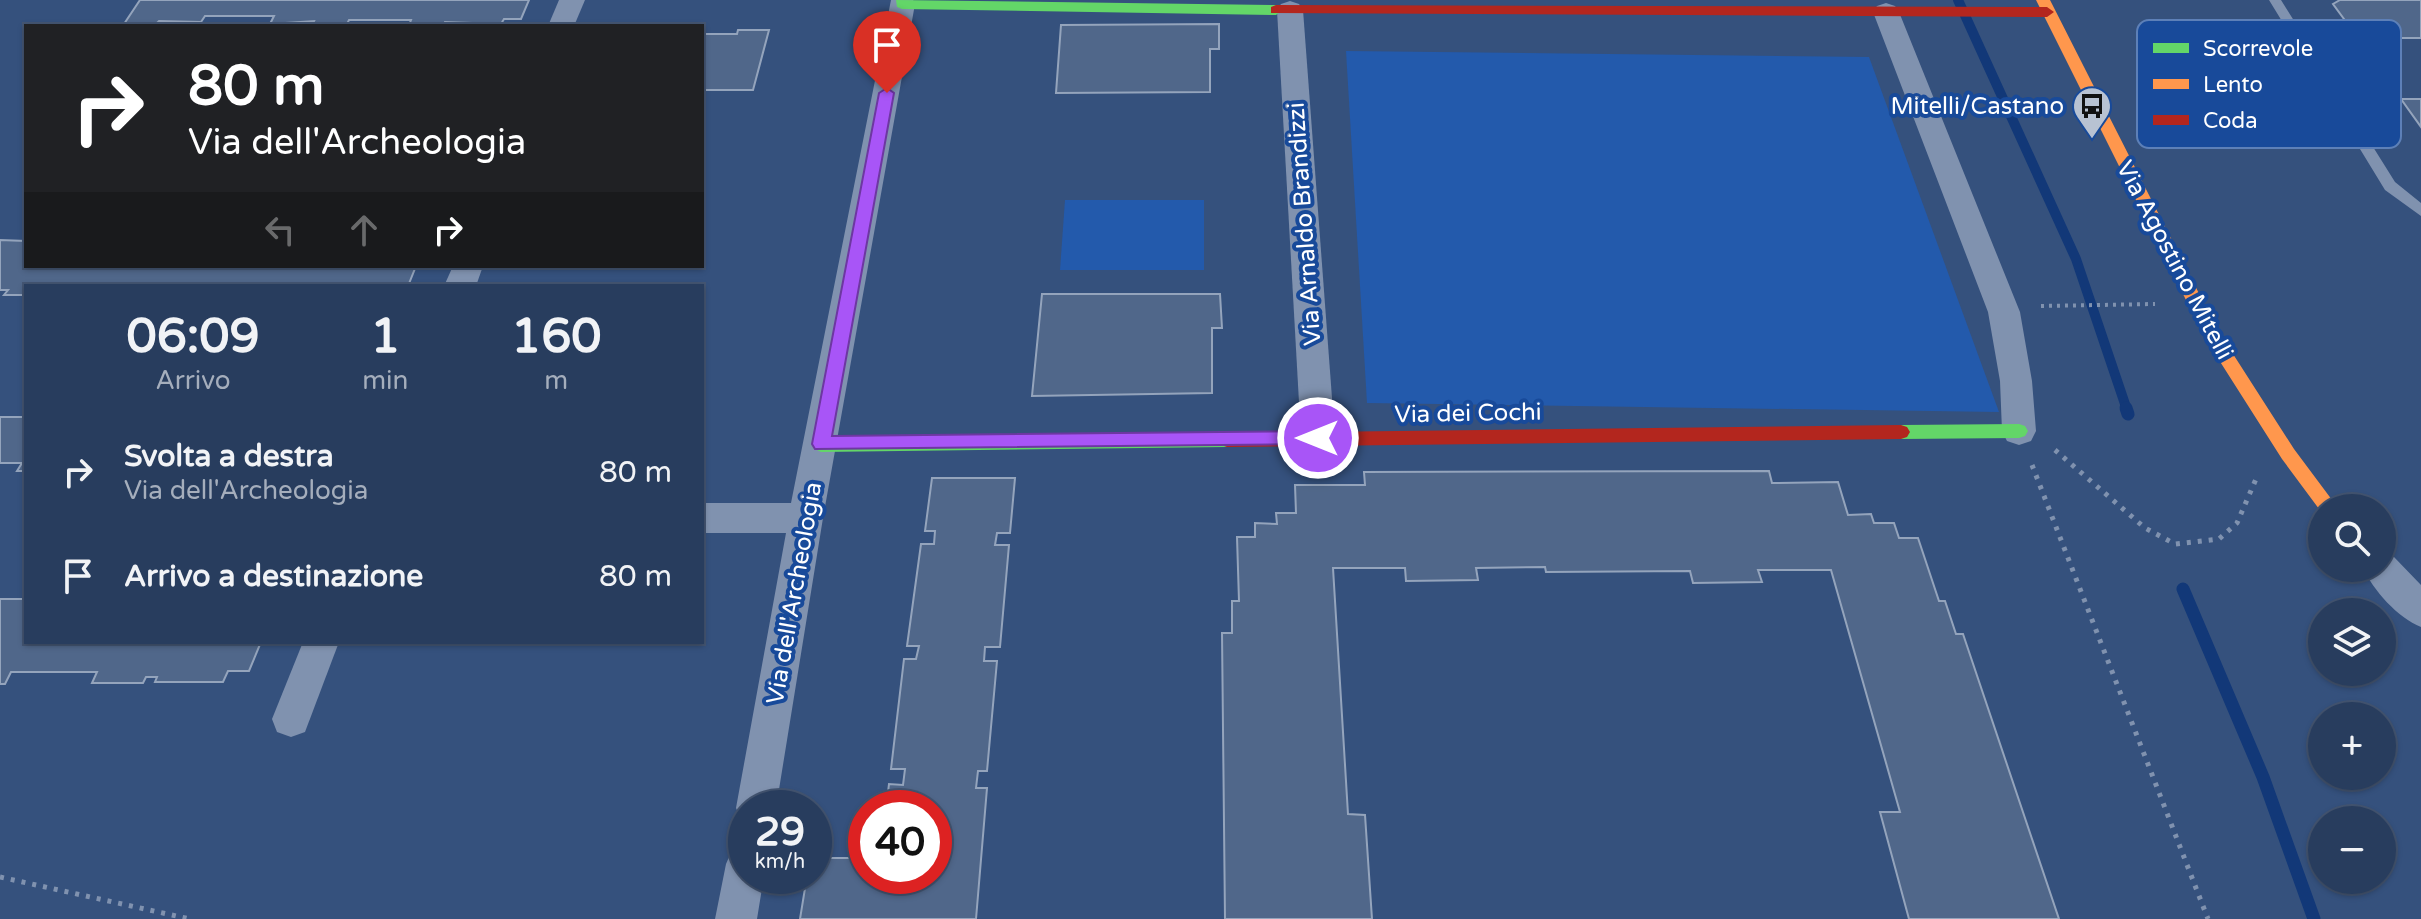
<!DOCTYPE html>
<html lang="it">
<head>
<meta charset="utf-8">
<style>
  :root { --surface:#283d5e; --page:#304464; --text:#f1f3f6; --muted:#a5aebc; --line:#445673 }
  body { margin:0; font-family:"Varela Round",sans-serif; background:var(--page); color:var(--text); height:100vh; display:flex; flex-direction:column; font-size:30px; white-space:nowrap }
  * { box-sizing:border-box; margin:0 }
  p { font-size:26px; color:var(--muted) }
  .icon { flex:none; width:44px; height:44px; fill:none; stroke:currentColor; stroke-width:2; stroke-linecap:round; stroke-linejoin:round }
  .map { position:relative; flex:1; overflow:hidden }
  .sheet { position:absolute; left:24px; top:284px; width:680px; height:360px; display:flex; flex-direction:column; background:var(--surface); border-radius:0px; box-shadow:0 2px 6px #0004,0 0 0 2px var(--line) }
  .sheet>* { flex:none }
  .banner { position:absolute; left:24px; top:24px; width:680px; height:244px; border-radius:0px; box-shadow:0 2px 6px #0004,0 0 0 2px var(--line); background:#202124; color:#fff; overflow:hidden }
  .tools { position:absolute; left:2308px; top:494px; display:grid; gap:16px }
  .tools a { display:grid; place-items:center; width:88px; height:88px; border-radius:50%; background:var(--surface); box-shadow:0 2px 6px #0004,0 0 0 2px var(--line); font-size:40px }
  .speed { position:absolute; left:728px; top:790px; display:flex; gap:16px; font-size:40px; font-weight:700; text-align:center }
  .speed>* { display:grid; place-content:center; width:104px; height:104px; border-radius:50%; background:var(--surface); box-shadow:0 2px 6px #0004,0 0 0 2px var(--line); line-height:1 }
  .speed small { font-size:20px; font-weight:400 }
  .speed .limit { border:12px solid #d22; background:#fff; color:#111 }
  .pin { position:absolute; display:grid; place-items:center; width:68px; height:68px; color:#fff; margin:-82px -34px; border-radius:50% 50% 50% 0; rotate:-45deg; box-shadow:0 0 8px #0007 }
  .pin .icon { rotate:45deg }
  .me { position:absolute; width:88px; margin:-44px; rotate:270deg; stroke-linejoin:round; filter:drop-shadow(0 0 6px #0008) }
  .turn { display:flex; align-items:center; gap:28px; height:168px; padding:0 32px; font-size:36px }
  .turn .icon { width:104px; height:104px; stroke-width:2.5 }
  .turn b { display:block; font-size:56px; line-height:68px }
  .lanes { display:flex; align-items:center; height:76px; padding:0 32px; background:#0003; justify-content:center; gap:40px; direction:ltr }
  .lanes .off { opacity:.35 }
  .eta { display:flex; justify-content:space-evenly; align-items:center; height:136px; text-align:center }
  .eta b { font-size:48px; font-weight:800; line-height:56px }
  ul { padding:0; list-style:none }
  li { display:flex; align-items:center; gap:24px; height:104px; padding:0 32px }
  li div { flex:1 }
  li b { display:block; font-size:30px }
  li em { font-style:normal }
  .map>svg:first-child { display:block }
</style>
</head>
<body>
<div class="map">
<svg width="2421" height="919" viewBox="0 0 2421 919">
  <rect width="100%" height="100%" fill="#35517d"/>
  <g fill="#235aac">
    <polygon points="1346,51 1869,57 1999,412 1367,403"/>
    <polygon points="1065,200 1204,200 1204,270 1060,270"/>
  </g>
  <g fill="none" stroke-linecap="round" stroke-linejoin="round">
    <polyline stroke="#123878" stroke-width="10" points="1958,0 2076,259 2127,410"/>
    <g stroke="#123878" stroke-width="13">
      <polyline points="2126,408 2128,414"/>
      <polyline points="2183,589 2263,777 2314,919"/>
    </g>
  </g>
  <g fill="#50678a" stroke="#94a4bc" stroke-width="2">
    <polygon points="140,0 529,0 521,19 504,19 501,24 445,22 444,25 409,25 411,20 349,20 347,24 312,25 314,21 270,24 274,16 205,16 201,22 159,21 156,24 124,24"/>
    <polygon points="2340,0 2421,0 2421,38 2358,38 2333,4"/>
    <polygon points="1219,24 1219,49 1210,49 1210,92 1056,93 1061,25"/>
    <polygon points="738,30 769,30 753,90 702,90 702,34 737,34"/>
    <polygon points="2401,99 2421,99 2421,127"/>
    <polygon points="0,240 26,241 26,266 416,266 408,286 26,286 26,295 4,295 8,290 0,290"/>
    <polygon points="1042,294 1220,294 1222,328 1212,328 1212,393 1032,396"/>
    <polygon points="0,417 26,417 26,471 17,471 22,463 0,463"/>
    <polygon points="1769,471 1772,483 1838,482 1848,515 1871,514 1874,523 1894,523 1899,538 1918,538 1939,601 1945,601 1956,634 1963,634 2059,919 1909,919 1880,812 1900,812 1831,570 1758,570 1762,582 1693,583 1690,571 1546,572 1545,567 1476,568 1478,580 1406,581 1405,568 1333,568 1348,814 1365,815 1372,919 1225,919 1222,633 1232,633 1232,601 1239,601 1237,537 1255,537 1255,523 1277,524 1276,513 1296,513 1295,485 1365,485 1364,472"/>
    <polygon points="932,478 1015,478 1010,533 997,533 995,545 1009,545 1000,647 985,647 984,661 997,661 987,771 978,771 976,788 987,788 976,919 800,919 807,876 814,876 814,858 866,858 866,876 934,876 934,808 886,808 889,784 903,785 905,769 891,769 904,659 916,659 919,646 907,646 921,544 934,544 935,531 925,531"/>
    <polygon points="0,599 26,599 26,642 261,642 249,671 228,671 223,682 155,682 157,677 146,677 143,683 92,683 97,672 11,672 5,684 0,684"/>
  </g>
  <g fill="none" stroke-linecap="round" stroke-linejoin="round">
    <polyline stroke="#8092af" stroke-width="4" stroke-dasharray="3 5" stroke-linecap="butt" points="2041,306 2155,304"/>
    <g stroke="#8092af" stroke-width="5" stroke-dasharray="4 7" stroke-linecap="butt">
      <polyline points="2055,450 2145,528 2175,544 2219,539 2237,523 2256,479"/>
      <polyline points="2032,465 2208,919"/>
      <polyline points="0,877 190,919"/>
    </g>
    <polygon fill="#8092af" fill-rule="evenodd" points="2269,0 2281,0 2395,182 2421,203 2421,216 2385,190"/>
    <g fill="#8092af" fill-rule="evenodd">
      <polygon points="559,0 585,0 574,26 548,26"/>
      <polygon points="891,0 913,0 915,4 823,518 776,808 746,808 746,824 742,822 736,808 786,533 702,533 702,503 791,503"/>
      <polygon points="1290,1 1299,4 1303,10 1335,438 1330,448 1318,452 1306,448 1301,438 1277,10 1281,4"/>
      <polygon points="1886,3 1895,6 1899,12 2020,312 2032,381 2036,431 2031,441 2019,445 2007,441 2002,431 2000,381 1988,312 1873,12 1877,6"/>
      <polygon points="453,266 483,266 476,286 444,286"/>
      <path d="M2382,552L2394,557L2421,585V627C2398,618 2373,590 2363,568H2382Z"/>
      <polygon points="303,642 339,642 305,732 291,737 277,732 272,719"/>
      <polygon points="746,844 746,876 764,876 757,919 715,919 726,864 732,850"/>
    </g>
    <g fill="#63d668" fill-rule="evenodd">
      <polygon points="896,0 1276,5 1283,10 1276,15 902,9 897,7"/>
      <polygon points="2019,424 2025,426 2028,431 2025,436 2019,438 1901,439 1895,437 1892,432 1895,427 1901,425"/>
      <polygon points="1227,433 1233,435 1236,440 1233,445 1227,447 821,452 815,449 812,444 815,439 821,436"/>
    </g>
    <polygon fill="#ff974d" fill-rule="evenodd" points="2036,0 2050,0 2217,329 2294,449 2338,508 2322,508 2322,513 2282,459 2205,338"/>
    <g fill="#b3261e" fill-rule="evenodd">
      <polygon points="1276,5 2047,7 2054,12 2047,17 1271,13 1271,7"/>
      <polygon points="1901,425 1907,427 1910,432 1907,437 1901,439 1227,447 1221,445 1218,440 1221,435 1227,433"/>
    </g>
  </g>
  <polygon fill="#a855f7" stroke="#6d37a1" stroke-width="2" points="887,88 894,93 832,436 1318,431 1324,433 1327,438 1324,444 815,449 812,444 879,93"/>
  <defs>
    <symbol id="bus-pin" viewBox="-11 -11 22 30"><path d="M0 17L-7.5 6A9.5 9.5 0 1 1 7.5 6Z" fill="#b8c2d2" stroke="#184a9a"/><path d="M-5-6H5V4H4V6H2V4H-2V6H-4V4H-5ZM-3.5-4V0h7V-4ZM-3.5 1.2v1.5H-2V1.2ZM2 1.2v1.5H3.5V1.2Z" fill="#111"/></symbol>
  </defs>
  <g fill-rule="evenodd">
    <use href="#bus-pin" x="2070" y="84" width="44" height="60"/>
  </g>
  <g text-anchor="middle" stroke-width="8" stroke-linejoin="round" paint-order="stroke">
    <g font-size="24" fill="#fff" stroke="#184a9a" text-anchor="end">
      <text x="2064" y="114">Mitelli/Castano</text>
    </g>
    <g font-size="24" fill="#fff" stroke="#184a9a">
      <text transform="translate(1304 224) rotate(-94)" y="8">Via Arnaldo Brandizzi</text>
      <text transform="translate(2175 260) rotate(62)" y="8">Via Agostino Mitelli</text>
      <text transform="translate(1468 413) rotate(-1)" y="8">Via dei Cochi</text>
      <text transform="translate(794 593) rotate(-80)" y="8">Via dell'Archeologia</text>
    </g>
  </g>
  <rect x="2137" y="20" width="264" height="128" rx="12" fill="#184a9a" stroke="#5d80b8" stroke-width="2"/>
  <rect x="2153" y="43" width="36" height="10" fill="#63d668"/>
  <rect x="2153" y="79" width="36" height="10" fill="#ff974d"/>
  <rect x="2153" y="115" width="36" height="10" fill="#b3261e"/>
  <g font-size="22" fill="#fff">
    <text x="2203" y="56">Scorrevole</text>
    <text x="2203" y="92">Lento</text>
    <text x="2203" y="128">Coda</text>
  </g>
</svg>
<div class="tools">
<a><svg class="icon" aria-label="search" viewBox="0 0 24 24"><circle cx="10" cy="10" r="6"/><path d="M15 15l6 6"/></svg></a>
<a><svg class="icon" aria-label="layers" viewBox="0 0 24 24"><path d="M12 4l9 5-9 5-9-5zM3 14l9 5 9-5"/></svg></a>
<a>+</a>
<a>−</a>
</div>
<div class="speed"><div>29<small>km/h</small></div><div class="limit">40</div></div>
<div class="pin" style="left:887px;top:93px;background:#d93025"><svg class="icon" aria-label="arrive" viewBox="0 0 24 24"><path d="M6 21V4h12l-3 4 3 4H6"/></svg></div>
<svg class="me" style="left:1318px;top:438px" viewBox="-20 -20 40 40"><circle r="17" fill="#a855f7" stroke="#fff" stroke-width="3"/><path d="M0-11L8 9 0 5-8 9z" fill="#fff"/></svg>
<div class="banner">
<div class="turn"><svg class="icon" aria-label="right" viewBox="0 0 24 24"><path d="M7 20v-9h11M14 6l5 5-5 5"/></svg><div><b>80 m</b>Via dell'Archeologia</div></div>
<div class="lanes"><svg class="icon off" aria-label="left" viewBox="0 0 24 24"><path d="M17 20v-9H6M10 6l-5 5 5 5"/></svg><svg class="icon off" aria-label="ahead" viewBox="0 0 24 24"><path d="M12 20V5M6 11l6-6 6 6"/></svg><svg class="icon" aria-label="right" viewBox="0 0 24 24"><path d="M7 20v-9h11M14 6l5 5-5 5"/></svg></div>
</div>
<section class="sheet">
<div class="eta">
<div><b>06:09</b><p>Arrivo</p></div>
<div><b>1</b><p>min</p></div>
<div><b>160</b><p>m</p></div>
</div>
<ul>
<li><svg class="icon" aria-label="right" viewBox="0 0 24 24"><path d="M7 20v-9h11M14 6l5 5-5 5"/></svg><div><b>Svolta a destra</b><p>Via dell'Archeologia</p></div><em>80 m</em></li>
<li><svg class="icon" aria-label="arrive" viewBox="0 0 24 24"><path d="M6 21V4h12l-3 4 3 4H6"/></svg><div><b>Arrivo a destinazione</b></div><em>80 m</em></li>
</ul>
</section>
</div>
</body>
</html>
